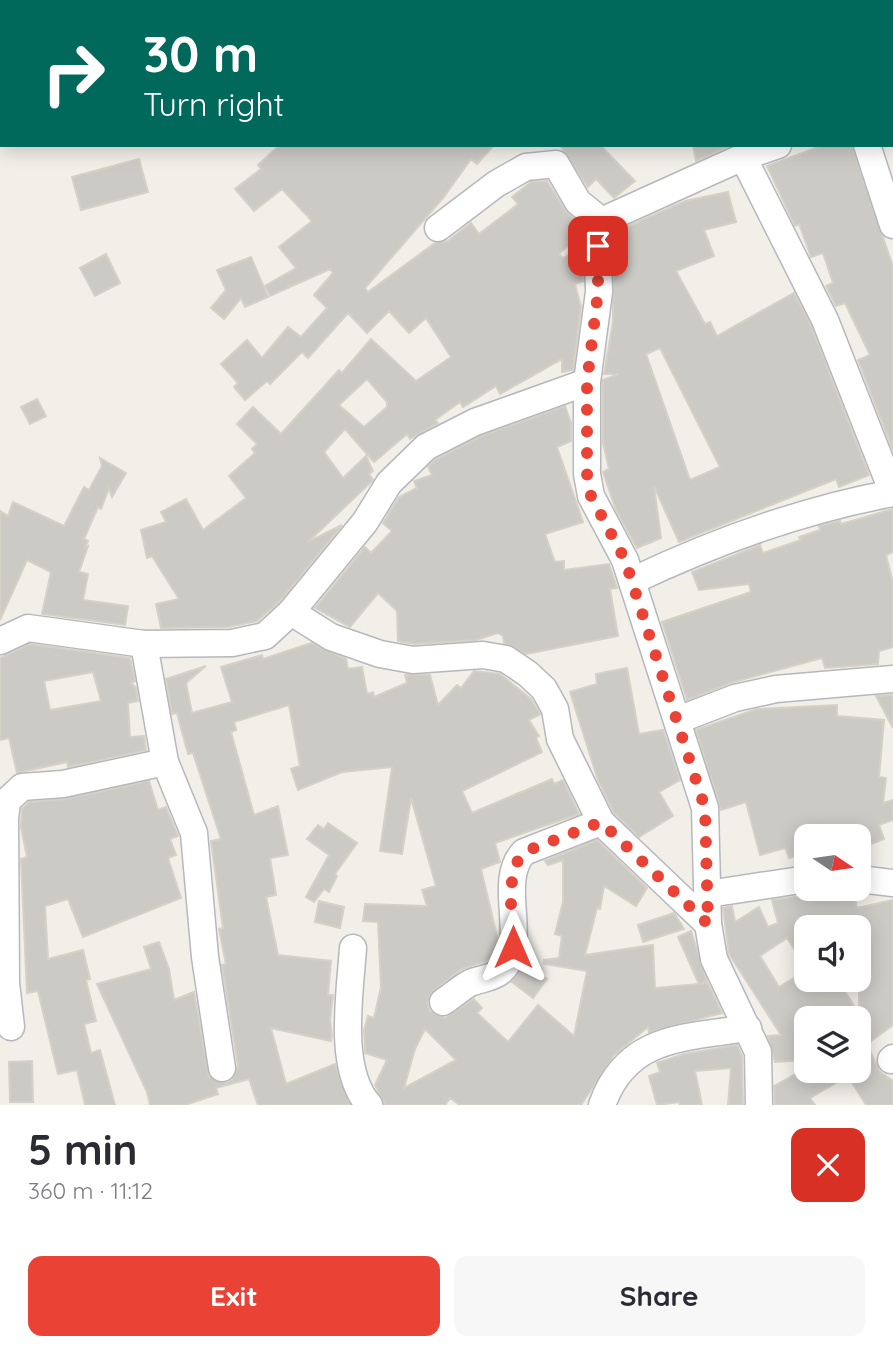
<!DOCTYPE html>
<html lang="en">
<head>
<meta charset="utf-8">
<style>
  :root { --surface:#fff; --page:#f7f7f7; --text:#2b2b33; --muted:#7c7c81; --accent:#ea4335 }
  body { margin:0; font-family:Quicksand,sans-serif; background:var(--page); color:var(--text); height:100vh; display:flex; flex-direction:column; font-size:26px; white-space:nowrap }
  * { box-sizing:border-box; margin:0 }
  p { font-size:23px; color:var(--muted) }
  .icon { flex:none; width:38px; height:38px; fill:none; stroke:currentColor; stroke-width:2; stroke-linecap:round; stroke-linejoin:round }
  .map { position:relative; height:1105px; overflow:hidden }
  .sheet { display:flex; flex-direction:column; background:var(--surface); flex:1 }
  .sheet>* { flex:none }
  .hud { position:absolute; left:0px; top:0px; width:894px; height:147px; box-shadow:0 4px 18px #0003; background:#00695c; color:#fff; overflow:hidden }
  .needle { width:46px; rotate:103deg }
  .controls { position:absolute; left:794px; top:824px; display:grid; gap:14px }
  .controls a { display:grid; place-items:center; width:77px; height:77px; border-radius:14px; background:var(--surface); box-shadow:0 4px 18px #0003; font-size:35px }
  .pin { position:absolute; display:grid; place-items:center; width:60px; height:60px; color:#fff; margin:-30px; border-radius:14px; box-shadow:0 4px 10px #0006 }
  .me { position:absolute; width:77px; margin:-38px; rotate:0deg; stroke-linejoin:round; filter:drop-shadow(0 0 5px #0008) }
  .turn { display:flex; align-items:center; gap:24px; height:147px; padding:0 28px; font-size:32px }
  .turn .icon { width:91px; height:91px; stroke-width:2.5 }
  .turn b { display:block; font-size:49px; line-height:60px }
  .round { display:grid; place-items:center; flex:none; width:74px; height:74px; border-radius:14px; background:var(--page) }
  .head { display:flex; align-items:center; justify-content:space-between; height:119px; padding:0 28px }
  h1 { font-size:42px; font-weight:700; line-height:52px }
  .primary-button { display:flex; gap:14px; margin-top:auto; padding:14px 28px }
  .primary-button a { flex:1; height:80px; border-radius:14px; background:var(--accent); color:#fff; font-size:28px; font-weight:700; line-height:80px; text-align:center }
  .primary-button a+a { background:var(--page); color:var(--text) }
  .map>svg:first-child { display:block }
</style>
</head>
<body>
<div class="map">
<svg width="893" height="1105" viewBox="0 0 893 1105">
  <rect width="100%" height="100%" fill="#f1efe8"/>
  <g fill="#cccac5" stroke="#d6d1c6" stroke-width="2" fill-rule="evenodd">
    <path d="M280,145H494L477,164L471,159L444,197L365,288L368,292L435,243L448,241L471,223L479,234L518,204L512,197L531,182L547,181L565,210L581,227L582,232L559,254L563,258L582,247L583,281L575,284L581,307L573,370L562,372V359L500,394L496,386L463,407L460,402L435,420L438,423L410,439L407,434L374,462L345,429L324,452L343,478L366,456L373,471L369,474L373,480L308,542L342,525L280,601L257,621L228,627L161,628L156,604L179,599L152,556L147,558L141,530L166,522L161,512L186,499L203,530L246,498L229,476L255,453L252,449L257,444L237,424L253,407L281,434L339,370L342,373L371,339L416,381L451,357L426,318L409,333L389,311L367,333L348,313L308,358L302,352L270,384L267,381L245,400L234,387L238,383L221,364L247,340L262,358L288,327L301,337L327,308L314,295L333,273L330,269L270,296L265,286L296,268L279,247L312,221L282,189L254,211L235,189L261,169L258,165ZM367,379L387,402V407L364,427L339,405Z"/>
    <polygon points="560,145 600,145 635,181 614,198 596,179 588,187"/>
    <polygon points="693,145 731,145 696,161"/>
    <polygon points="824,145 852,145 893,267 893,450 858,360 870,355 845,303 836,306 826,286 833,283 823,253 811,257 799,224 795,226 767,166"/>
    <polygon points="139,159 148,192 81,210 72,177"/>
    <path d="M728,192L736,222L704,230L714,256L676,271L705,324L710,322L717,336L794,293L811,326L869,475L839,487L836,479L679,542L654,486L661,538L637,548L616,510L603,472L609,469L603,443V380L619,374H604L613,322V233L685,201ZM660,348L720,467L690,480L646,354Z"/>
    <polygon points="106,254 120,283 95,296 80,268"/>
    <polygon points="251,257 268,297 245,307 241,298 224,319 211,308 226,290 217,270"/>
    <polygon points="37,399 46,416 30,424 21,407"/>
    <polygon points="565,406 571,423 571,441 557,447 583,522 545,534 555,562 564,561 564,570 609,564 617,588 610,589 618,636 526,654 504,643 503,636 498,633 476,640 414,644 398,641 397,611 378,593 350,627 315,608 365,547 371,553 392,531 383,523 399,497 417,488 414,481 432,475 428,467 435,460 481,436"/>
    <polygon points="100,458 126,473 112,497 109,488 101,509 98,507 84,539 88,541 85,547 88,546 79,572 88,574 83,600 128,606 125,625 42,614 51,572 27,560 0,620 0,511 8,516 13,502 64,526 84,487 89,490 102,466"/>
    <polygon points="893,509 893,552 886,555 893,583 893,647 879,651 878,664 825,668 822,658 730,683 687,700 662,622 751,592 749,584 699,590 692,572 760,545 763,553 801,540 799,537 820,530 819,526 840,521 841,524"/>
    <path d="M311,643L346,659L348,669L362,667L367,694L373,692L374,697L407,683L405,675H430L438,705L457,685L461,688L474,671L500,674L531,699L540,714L529,720L539,736L536,738L542,752L462,791L472,813L552,779L554,784L563,780L579,814L495,843L500,862L481,869L498,940L495,953L489,960L462,969L434,990L427,1003L430,1011L445,1018L474,999L482,1008L477,1013L508,1042L538,1005L574,1036L587,971L544,964V960L559,958L562,936L555,934L563,902V860L548,865L545,861L597,840L647,888L636,906L604,886L600,909L597,908L585,955L653,945L655,988L699,984L678,937L691,931L707,981L701,984L708,983L722,1013L649,1032L648,1027L614,1055L581,1105H460L450,1098L445,1105H385L375,1085L387,1060L365,1053V1049L364,1030L368,1016L374,1018L381,987L378,922L363,921L365,904L427,906L422,890L436,886L411,798L402,854L380,851L392,767L342,772L298,790L291,769L300,766L289,705L234,722L236,730L231,732L254,815L278,806L288,855L270,858L276,895L266,897L278,955L331,961L328,995H333L330,1020L332,1035L331,1041L271,1028L286,1084L335,1064L350,1105H258L249,1079L216,1088L218,1094L185,1105H150L147,1092L97,984L151,969L144,947L159,942L169,969L174,1000L194,992L209,1077L225,1083L232,1080L238,1066L222,965L226,964L219,929L223,928L211,841L221,839L193,753L188,754L177,713L172,714L166,679L206,666L186,683L192,713L232,702L221,667L262,655L263,659ZM425,1029L456,1060L404,1088L415,1049Z"/>
    <path d="M30,644L130,658L135,681L131,683L136,688L138,701L128,703L130,737L144,736L146,750L68,767L67,762L17,773L9,738L0,740V658ZM93,672L101,701L50,710L44,681Z"/>
    <polygon points="627,668 639,734 663,730 680,780 659,792 673,816 639,837 614,813 598,780 570,692 597,684 596,674"/>
    <polygon points="893,695 893,728 876,696"/>
    <polygon points="837,705 837,716 884,720 879,777 886,778 883,803 893,800 893,820 879,825 884,839 859,849 859,836 807,836 807,853 789,858 785,848 760,855 746,802 721,810 696,730 757,709"/>
    <polygon points="149,781 158,810 166,807 178,836 170,839 176,855 168,858 181,898 83,937 68,899 45,906 48,959 83,950 90,979 86,980 96,1021 84,1024 91,1053 100,1050 115,1105 85,1105 77,1070 58,1074 38,991 27,993 21,859 27,857 21,827 22,809 29,802 66,799"/>
    <polygon points="328,823 357,843 335,874 337,876 329,892 324,889 314,902 306,897 329,855 307,839 318,825 324,829"/>
    <path d="M819,889L849,891L854,894L857,908L893,900V1025L867,1044L879,1071L893,1081V1105H866L848,1076L810,1098L815,1105H775L774,1086L801,1071H859V1018H807V1060L775,1062L768,1036L781,1035L729,954L723,908L732,906L735,922L759,907L768,927L778,923L772,900L809,895ZM807,928H859V1014L838,980H807V970L779,987L760,956L787,938L807,969Z"/>
    <polygon points="319,901 344,907 340,928 315,922"/>
    <polygon points="674,913 684,929 643,942 638,925"/>
    <polygon points="525,962 547,979 533,998 512,982"/>
    <polygon points="737,1045 742,1056 743,1105 728,1105 731,1068 695,1071 702,1105 680,1105 679,1102 657,1105 649,1076 660,1072 657,1063 684,1054"/>
    <polygon points="32,1061 33,1102 10,1102 9,1062"/>
  </g>
  <g fill="none" stroke-linecap="round" stroke-linejoin="round">
    <defs>
      <g id="minor">
        <polyline points="892,103 893,103"/>
        <polyline points="867,145 893,225"/>
        <polyline points="743,157 825,320 893,493"/>
        <polyline points="597,223 743,157 778,145"/>
        <polyline points="438,228 496,184 526,167 556,164 578,202 593,214 597,223 599,292 587,382 587,474 591,496 625,560 705,808 708,924 714,959 758,1052 759,1105"/>
        <path d="M632,581C716,541 802,510 893,493"/>
        <polyline points="291,612 331,637 380,654 413,660 483,655 506,659 528,674 544,689 555,709 560,739 601,822 708,924"/>
        <polyline points="0,641 28,628 144,644 232,643 265,636 291,612 365,522 389,483 426,447 475,422 587,382"/>
        <polyline points="144,644 165,762 194,833 205,957 222,1068"/>
        <polyline points="678,720 735,698 776,689 893,679"/>
        <polyline points="859,879 893,883"/>
        <polyline points="708,894 807,879"/>
        <path d="M353,948C350,993 337,1069 369,1105"/>
        <path d="M443,1002C452,996 461,988 470,983C480,979 493,978 501,971C531,944 495,882 524,852L601,822"/>
        <polyline points="11,1027 6,983 5,819 7,801 22,787 63,784 165,762"/>
        <polyline points="891,1060 893,1058"/>
        <path d="M602,1105C627,1035 685,1038 748,1028"/>
      </g>
    </defs>
    <use href="#minor" stroke="#b5b8bc" stroke-width="29"/>
    <use href="#minor" stroke="#fff" stroke-width="26"/>
  </g>
  <g fill="none" stroke-linecap="round" stroke-linejoin="round">
    <path stroke="#ea4335" stroke-width="12" stroke-dasharray="0 21.6" d="M513,947C513,919 504,873 524,852L601,822L708,924L705,808L625,560L591,496L587,474V382L598,292V246"/>
  </g>
</svg>
<div class="controls">
<a><svg class="needle" viewBox="-14 -14 28 28"><path d="M0-13l5 13h-10z" fill="#e53935"/><path d="M0 13l5-13h-10z" fill="#7c7c81"/></svg></a>
<a><svg class="icon" aria-label="sound" viewBox="0 0 24 24"><path d="M4 9h4l5-4v14l-5-4H4zM17 9q2 3 0 6"/></svg></a>
<a><svg class="icon" aria-label="layers" viewBox="0 0 24 24"><path d="M12 4l9 5-9 5-9-5zM3 14l9 5 9-5"/></svg></a>
</div>
<div class="pin" style="left:598px;top:246px;background:#d93025"><svg class="icon" aria-label="arrive" viewBox="0 0 24 24"><path d="M6 21V4h12l-3 4 3 4H6"/></svg></div>
<svg class="me" style="left:513px;top:947px" viewBox="-20 -20 40 40"><path d="M0-17L14 15 0 8-14 15z" fill="#ea4335" stroke="#fff" stroke-width="4"/></svg>
<div class="hud">
<div class="turn"><svg class="icon" aria-label="right" viewBox="0 0 24 24"><path d="M7 20v-9h11M14 6l5 5-5 5"/></svg><div><b>30 m</b>Turn right</div></div>
</div>
</div>
<section class="sheet">
<div class="head"><div><h1>5 min</h1><p>360 m · 11:12</p></div><a class="round" style="background:#d93025;color:#fff"><svg class="icon" aria-label="close" viewBox="0 0 24 24"><path d="M6 6l12 12M18 6L6 18"/></svg></a></div>
<div class="primary-button"><a>Exit</a><a>Share</a></div>
</section>
</body>
</html>
